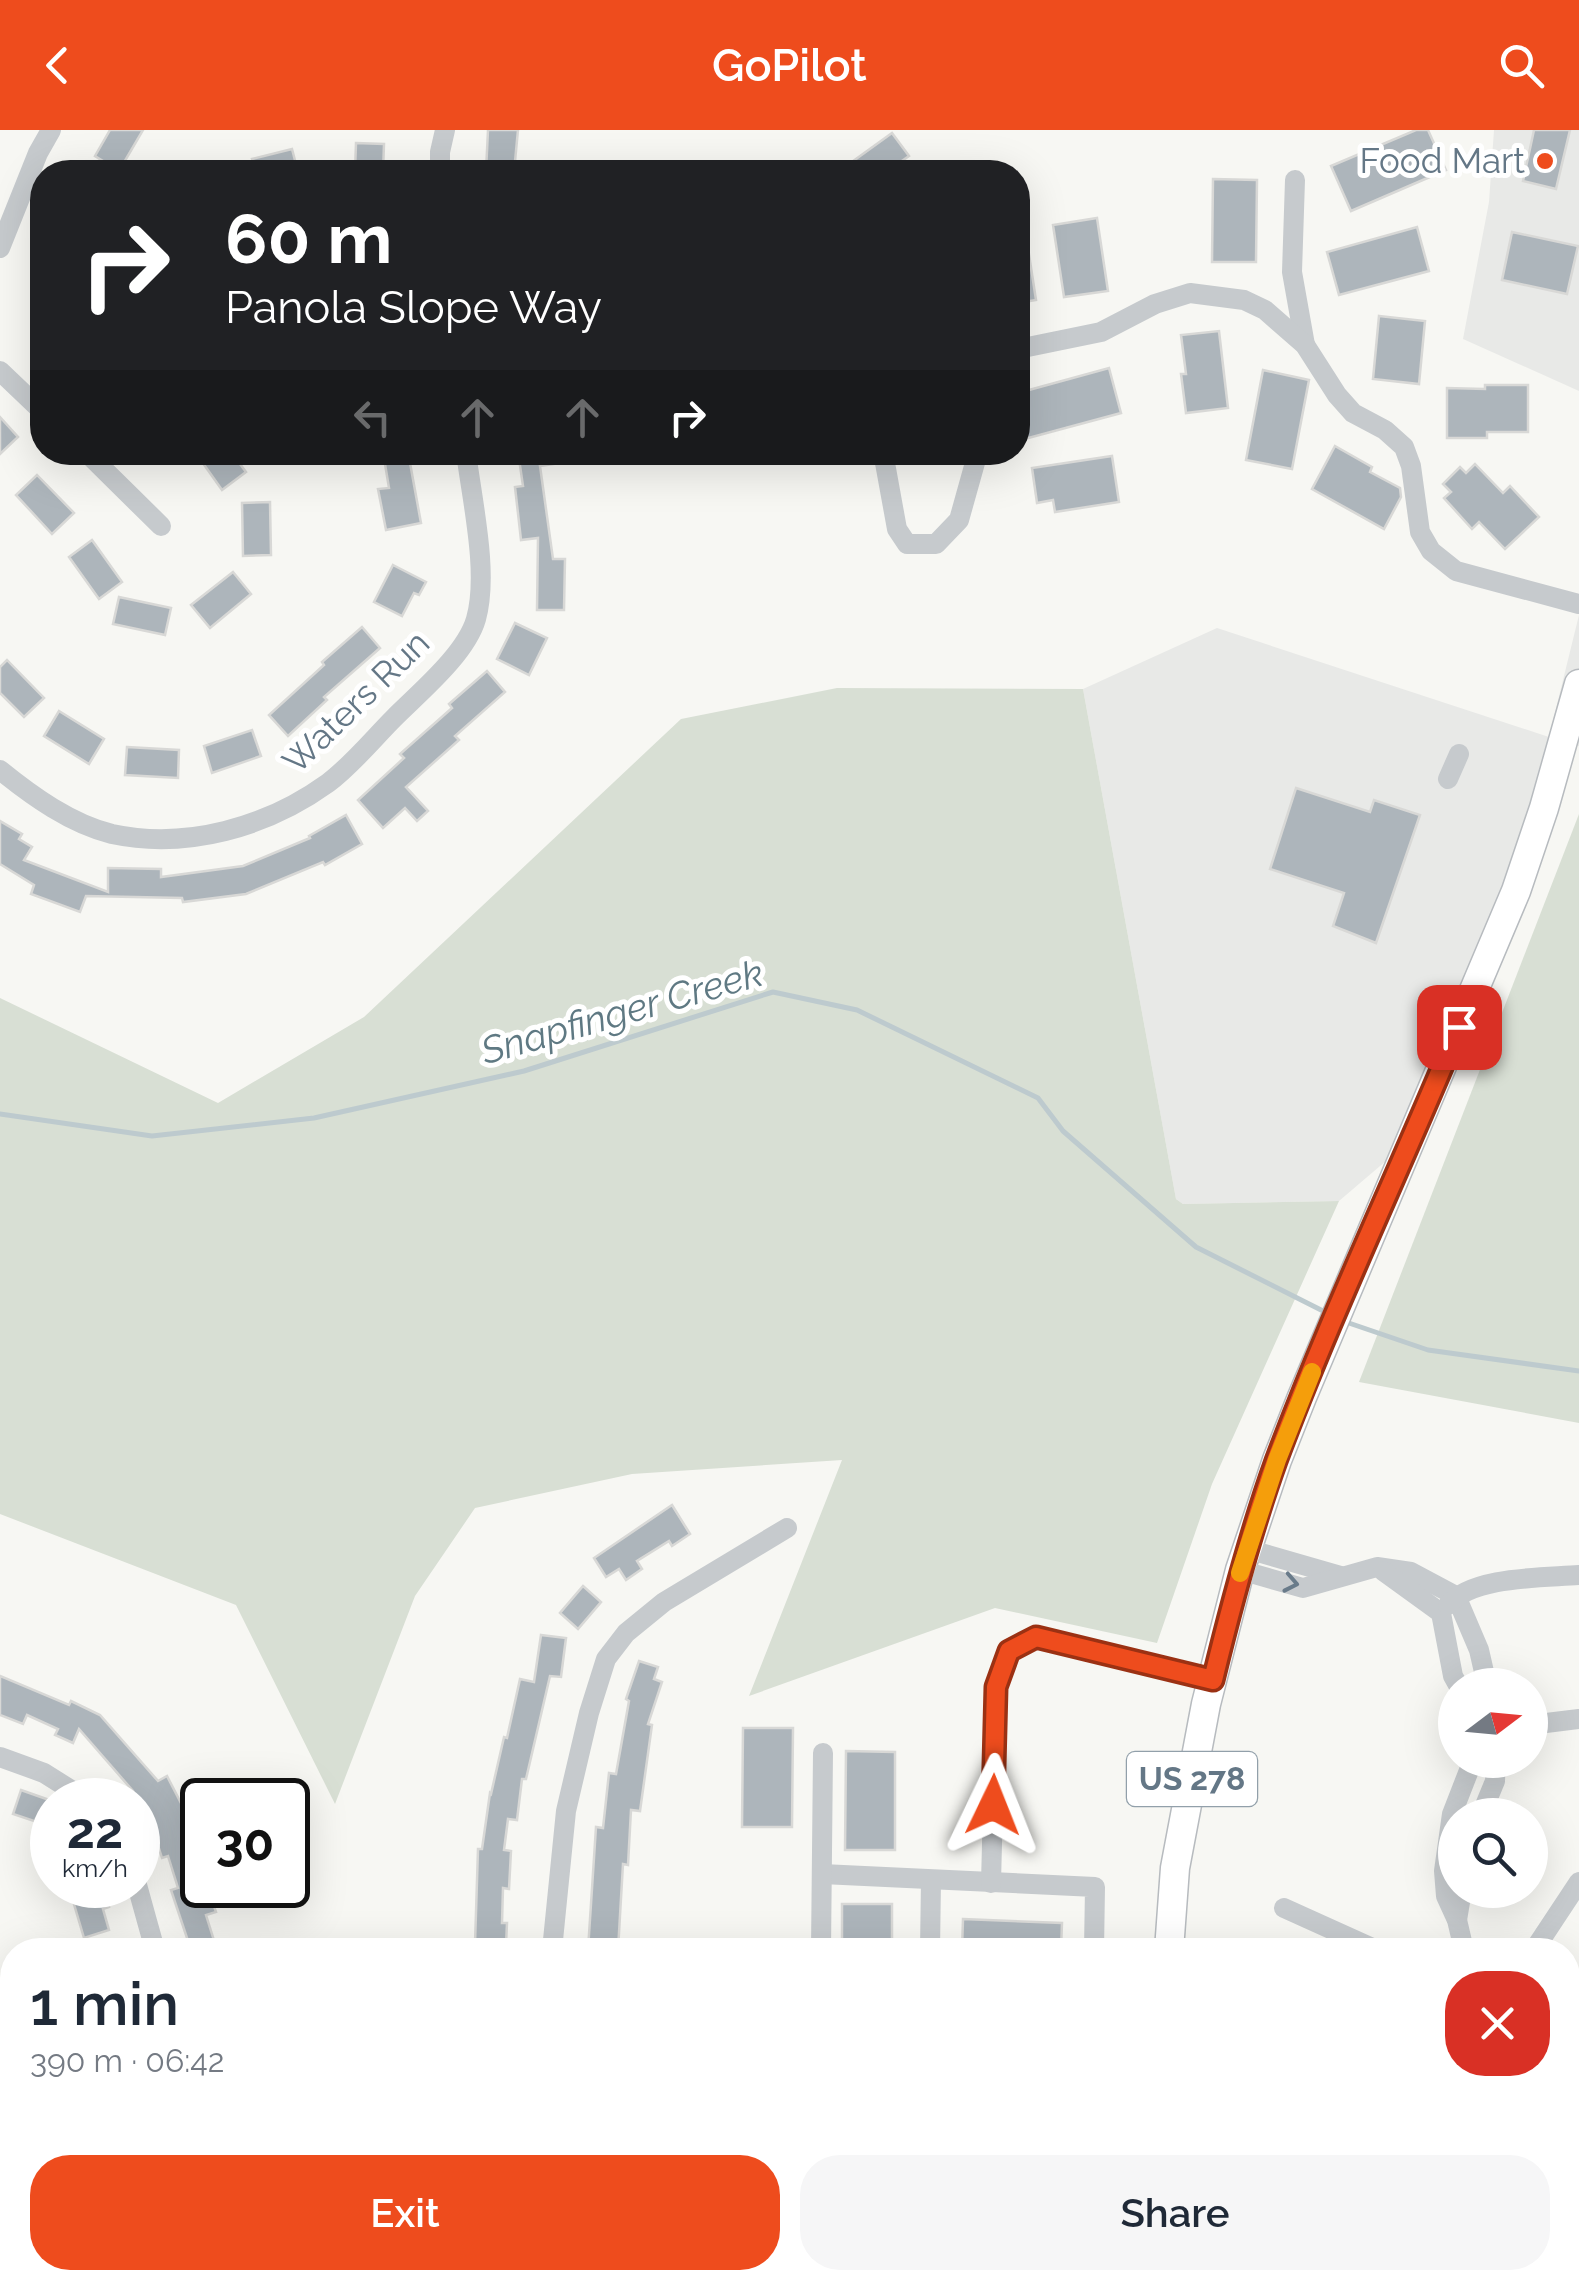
<!DOCTYPE html>
<html lang="en">
<head>
<meta charset="utf-8">
<style>
  :root { --surface:#fff; --page:#f6f6f7; --text:#1f2937; --muted:#747a83; --accent:#ee4c1d }
  body { margin:0; font-family:Raleway,sans-serif; background:var(--page); color:var(--text); height:100vh; display:flex; flex-direction:column; font-size:38px; white-space:nowrap }
  * { box-sizing:border-box; margin:0 }
  p { font-size:32px; color:var(--muted) }
  .icon { flex:none; width:55px; height:55px; fill:none; stroke:currentColor; stroke-width:2; stroke-linecap:round; stroke-linejoin:round }
  .map { position:relative; flex:1; overflow:hidden }
  .side { position:absolute; left:0px; top:1808px; width:1580px; height:352px; display:flex; flex-direction:column; background:var(--surface); border-radius:40px 40px 0 0; box-shadow:0 10px 40px #0002 }
  .side>* { flex:none }
  .guide { position:absolute; left:30px; top:30px; width:1000px; height:305px; border-radius:40px; box-shadow:0 10px 40px #0002; background:#202124; color:#fff; overflow:hidden }
  .needle { width:65px; rotate:74deg }
  .buttons { position:absolute; left:1438px; top:1538px; display:grid; gap:20px }
  .buttons a { display:grid; place-items:center; width:110px; height:110px; border-radius:50%; background:var(--surface); box-shadow:0 10px 40px #0002; font-size:50px }
  .speed { position:absolute; left:30px; top:1648px; display:flex; gap:20px; font-size:50px; font-weight:700; text-align:center }
  .speed>* { display:grid; place-content:center; width:130px; height:130px; border-radius:50%; background:var(--surface); box-shadow:0 10px 40px #0002; line-height:1 }
  .speed small { font-size:25px; font-weight:400 }
  .speed .limit { border:5px solid #111; border-radius:15px; background:#fff; color:#111 }
  .pin { position:absolute; display:grid; place-items:center; width:85px; height:85px; color:#fff; margin:-42px; border-radius:20px; box-shadow:0 5px 15px #0006 }
  .me { position:absolute; width:110px; margin:-55px; rotate:2deg; stroke-linejoin:round; filter:drop-shadow(0 0 8px #0008) }
  .turn { display:flex; align-items:center; gap:35px; height:210px; padding:0 30px; font-size:45px }
  .turn .icon { width:130px; height:130px; stroke-width:2.5 }
  .turn b { display:block; font-size:70px; line-height:85px }
  .lanes { display:flex; align-items:center; height:95px; padding:0 30px; background:#0003; justify-content:center; gap:50px; direction:ltr }
  .lanes .off { opacity:.35 }
  .round { display:grid; place-items:center; flex:none; width:105px; height:105px; border-radius:40px; background:var(--page) }
  .summary { display:flex; align-items:center; justify-content:space-between; height:170px; padding:0 30px }
  h1 { font-size:60px; font-weight:600; line-height:75px }
  .button { display:flex; gap:20px; margin-top:auto; padding:20px 30px }
  .button a { flex:1; height:115px; border-radius:40px; background:var(--accent); color:#fff; font-size:40px; font-weight:600; line-height:115px; text-align:center }
  .button a+a { background:var(--page); color:var(--text) }
  header { display:flex; justify-content:space-between; align-items:center; height:130px; padding:0 30px; background:var(--accent); color:#fff; font-size:45px; font-weight:600 }
  .map>svg:first-child { display:block }
</style>
</head>
<body>
<header><svg class="icon" aria-label="back" viewBox="0 0 24 24"><path d="M15 5l-7 7 7 7"/></svg>GoPilot<svg class="icon" aria-label="search" viewBox="0 0 24 24"><circle cx="10" cy="10" r="6"/><path d="M15 15l6 6"/></svg></header>
<div class="map">
<svg width="1579" height="2159" viewBox="0 0 1579 2159">
  <rect width="100%" height="100%" fill="#f7f7f3"/>
  <g fill="#e8e9e7">
    <polygon points="1494,0 1579,0 1579,261 1463,209 1489,72"/>
    <polygon points="1579,485 1579,616 1549,608 1518,724 1407,1013 1339,1071 1183,1074 1176,1069 1083,559 1217,498 1549,607"/>
  </g>
  <g fill="#d8dfd4">
    <polygon points="837,558 1083,559 1176,1069 1183,1074 1339,1071 1212,1354 1157,1513 995,1478 749,1566 842,1330 632,1344 475,1378 415,1466 335,1674 236,1475 0,1384 0,868 218,973 364,887 681,589"/>
    <polygon points="1579,684 1579,1293 1359,1252"/>
  </g>
  <g fill="none" stroke-linecap="round" stroke-linejoin="round">
    <g stroke="#bdcace" stroke-width="5">
      <polyline points="0,984 152,1006 314,988 524,941 773,862 857,880 1038,968 1063,1001 1196,1117 1329,1184"/>
      <polyline points="1343,1191 1428,1220 1579,1241"/>
    </g>
  </g>
  <g fill="#adb5bb" stroke="#d8d8d6" stroke-width="2.5">
    <polygon points="110,0 143,0 119,41 95,26"/>
    <polygon points="488,0 518,0 514,42 486,42"/>
    <polygon points="1416,0 1428,0 1446,40 1351,81 1331,36"/>
    <polygon points="1534,0 1570,0 1556,59 1523,51"/>
    <polygon points="892,3 909,26 886,42 838,42"/>
    <polygon points="356,13 384,14 383,42 355,42"/>
    <polygon points="292,19 298,42 256,42 252,29"/>
    <polygon points="1213,49 1257,50 1256,132 1212,132"/>
    <polygon points="1097,88 1108,161 1064,167 1053,95"/>
    <polygon points="1417,97 1429,141 1339,165 1327,122"/>
    <polygon points="1512,102 1578,116 1567,164 1502,150"/>
    <polygon points="1026,105 1036,170 1018,173 1018,106"/>
    <polygon points="1379,186 1425,191 1419,254 1373,249"/>
    <polygon points="1219,201 1228,278 1186,283 1181,244 1186,244 1181,205"/>
    <polygon points="1109,238 1121,283 1021,310 1018,297 1018,263"/>
    <polygon points="1263,240 1309,250 1292,339 1246,330"/>
    <polygon points="1485,255 1528,255 1528,302 1487,302 1487,308 1447,308 1447,258 1485,259"/>
    <polygon points="0,287 18,307 0,324"/>
    <polygon points="1335,316 1372,337 1370,342 1400,358 1401,367 1384,399 1312,359"/>
    <polygon points="195,322 231,322 246,342 222,360"/>
    <polygon points="383,322 408,322 421,393 386,400 378,359 389,358"/>
    <polygon points="518,322 574,322 574,331 540,336 553,429 565,429 564,480 537,480 538,408 521,410 515,357 523,356"/>
    <polygon points="1112,326 1119,372 1055,382 1053,370 1037,373 1032,338"/>
    <polygon points="1475,334 1503,363 1510,356 1539,387 1505,419 1479,392 1472,399 1444,368 1451,362 1443,354 1460,337 1466,343"/>
    <polygon points="37,345 74,383 52,404 16,365"/>
    <polygon points="270,372 271,425 243,426 242,373"/>
    <polygon points="92,410 122,452 99,469 69,427"/>
    <polygon points="393,435 426,452 419,465 414,463 402,486 374,472"/>
    <polygon points="233,442 251,464 210,498 191,475"/>
    <polygon points="119,467 171,478 165,505 113,494"/>
    <polygon points="515,493 547,508 529,545 497,529"/>
    <polygon points="362,497 380,518 324,567 327,570 288,606 269,585 324,535 322,532"/>
    <polygon points="7,530 44,568 24,587 0,563 0,537"/>
    <polygon points="487,541 505,562 455,606 459,610 406,657 428,681 417,691 405,678 383,698 358,670 404,628 400,624 452,578 449,574"/>
    <polygon points="59,581 104,609 89,634 44,606"/>
    <polygon points="252,600 261,626 212,643 204,616"/>
    <polygon points="127,617 179,620 178,648 125,645"/>
    <polygon points="1296,658 1370,682 1374,670 1420,685 1376,813 1333,796 1344,763 1270,739"/>
    <polygon points="346,685 362,714 325,735 323,732 246,764 183,772 182,768 86,766 80,782 31,764 34,755 0,734 0,691 22,704 19,709 32,717 24,730 108,762 108,738 161,739 161,747 243,736 310,708 309,706"/>
    <polygon points="672,1375 690,1404 672,1416 669,1411 637,1431 642,1439 626,1450 619,1439 606,1447 594,1428"/>
    <polygon points="583,1456 601,1472 578,1499 560,1483"/>
    <polygon points="541,1505 566,1508 561,1547 550,1546 526,1649 522,1649 517,1690 508,1689 504,1720 511,1721 509,1759 503,1758 502,1793 507,1793 506,1815 475,1814 478,1719 482,1719 490,1663 491,1664 504,1607 507,1608 520,1549 534,1552"/>
    <polygon points="639,1531 658,1537 654,1549 662,1552 648,1594 652,1595 640,1681 631,1680 628,1735 623,1734 618,1820 588,1820 596,1697 603,1698 609,1643 616,1644 629,1571 626,1569"/>
    <polygon points="0,1546 69,1575 71,1571 100,1585 158,1651 167,1646 185,1681 202,1746 202,1755 207,1755 216,1782 206,1785 217,1820 191,1820 171,1760 178,1758 168,1726 162,1728 147,1680 143,1682 133,1661 79,1599 73,1613 55,1605 58,1599 27,1585 23,1594 0,1585"/>
    <polygon points="743,1598 793,1598 792,1697 742,1697"/>
    <polygon points="846,1621 895,1622 895,1720 845,1720"/>
    <polygon points="21,1660 52,1671 52,1697 13,1684"/>
    <polygon points="102,1755 109,1777 103,1779 109,1800 84,1808 71,1764"/>
    <rect x="842" y="1774" width="50" height="46"/>
    <polygon points="963,1789 1062,1793 1061,1820 962,1820"/>
  </g>
  <g fill="none" stroke-linecap="round" stroke-linejoin="round">
    <defs>
      <g id="major">
        <polyline points="1169,1820 1175,1738 1206,1574 1240,1440 1277,1330 1302,1267 1516,761 1544,678 1579,554"/>
        <polyline points="1176,2148 1178,2159"/>
      </g>
    </defs>
    <use href="#major" stroke="#b7bbbf" stroke-width="31"/>
    <g stroke="#c6cacd" stroke-width="20">
      <polyline points="440,42 440,22 445,0"/>
      <polyline points="1295,50 1292,142 1305,215"/>
      <polyline points="0,118 38,23 51,0"/>
      <polyline points="1018,219 1101,202 1155,174 1190,163 1244,170 1265,180 1305,215 1337,265 1353,283 1385,300 1404,317 1411,336 1420,402 1431,421 1456,441 1579,474"/>
      <polyline points="0,241 42,281"/>
      <polyline points="86,322 161,396"/>
      <polyline points="883,322 897,399 907,414 936,414 959,390 978,322"/>
      <path d="M0,640C32,666 71,694 112,704C187,720 267,697 328,653C352,635 373,609 394,588C420,562 466,524 476,489C489,443 472,371 466,322"/>
      <polyline points="1448,649 1459,624"/>
      <polyline points="1247,1419 1341,1446"/>
      <polyline points="1240,1440 1303,1458 1377,1437 1411,1442 1456,1466 1479,1520 1487,1555"/>
      <polyline points="1383,1441 1441,1483 1453,1546 1458,1555"/>
      <path d="M1448,1475C1473,1446 1542,1448 1579,1445"/>
      <polyline points="1530,1595 1579,1589"/>
      <polyline points="0,1627 44,1643 87,1670"/>
      <polyline points="1481,1685 1495,1651 1496,1630"/>
      <polyline points="822,1744 1095,1757 1094,1820"/>
      <polyline points="991,1753 996,1557 1009,1521 1036,1507 1213,1550"/>
      <polyline points="137,1755 155,1820"/>
      <polyline points="1284,1778 1377,1820"/>
      <polyline points="1457,1790 1462,1760"/>
      <polyline points="716,1818 821,1820"/>
      <polyline points="552,1820 566,1681 589,1583 606,1529 626,1503 664,1472 787,1398"/>
      <polyline points="821,1820 823,1623"/>
      <polyline points="930,1820 931,1750"/>
      <polyline points="1464,1820 1457,1790 1446,1766 1444,1741 1452,1684 1473,1630"/>
      <polyline points="1534,1820 1579,1752"/>
      <polyline points="0,1961 12,1954"/>
      <polyline points="1568,1997 1579,2046"/>
      <polyline points="366,2148 369,2159"/>
      <polyline points="1195,2148 1218,2159"/>
      <polyline points="1479,2148 1480,2159"/>
      <polyline points="113,2159 128,2148"/>
      <polyline points="757,2159 785,2157 800,2159"/>
      <polyline points="947,2159 992,2150 996,2148"/>
      <polyline points="1049,2159 1140,2148"/>
    </g>
    <use href="#major" stroke="#fff" stroke-width="28"/>
  </g>
  <defs><path id="oneway-chevron" d="M-2-3.5L2.5 0L-2 3.5" fill="none" stroke-width="1.6" stroke-linecap="round" stroke-linejoin="round" transform="scale(2.5)"/></defs>
  <use stroke="#697b8a" href="#oneway-chevron" transform="translate(1291 1453) rotate(11)"/>
  <g fill="none" stroke-linecap="round" stroke-linejoin="round">
    <defs>
      <path id="route" d="M993,1675L996,1557L1009,1521L1036,1507L1213,1550C1231,1476 1250,1403 1276,1331C1331,1184 1399,1042 1459,897"/>
    </defs>
    <use href="#route" stroke="#9b3113" stroke-width="25"/>
    <use href="#route" stroke="#ee4c1d" stroke-width="18"/>
    <polyline stroke="#f59e0b" stroke-width="18" points="1240,1443 1277,1330 1312,1242"/>
  </g>
  <circle fill="#ee4c1d" stroke="#fff" stroke-width="4" cx="1545" cy="31" r="10"/>
  <g text-anchor="middle" stroke-width="10" stroke-linejoin="round" paint-order="stroke">
    <rect fill="#fff" stroke="#92a0aa" stroke-width="2.5" x="1127" y="1622" width="130" height="54" rx="8"/>
    <g font-size="32" font-weight="bold" fill="#647786">
      <text x="1192" y="1660">US 278</text>
    </g>
    <g font-size="35" fill="#647786" stroke="#fff" text-anchor="end">
      <text x="1525" y="43">Food Mart</text>
    </g>
    <g font-size="35" fill="#647786" stroke="#fff">
      <text transform="translate(356 572) rotate(-44)" y="12">Waters Run</text>
    </g>
    <g font-size="38" font-style="italic" fill="#5f7983" stroke="#fff">
      <text transform="translate(622 882) rotate(-16)" y="13">Snapfinger Creek</text>
    </g>
  </g>
</svg>
<div class="buttons">
<a><svg class="needle" viewBox="-14 -14 28 28"><path d="M0-13l5 13h-10z" fill="#e53935"/><path d="M0 13l5-13h-10z" fill="#747a83"/></svg></a>
<a><svg class="icon" aria-label="search" viewBox="0 0 24 24"><circle cx="10" cy="10" r="6"/><path d="M15 15l6 6"/></svg></a>
</div>
<div class="speed"><div>22<small>km/h</small></div><div class="limit">30</div></div>
<div class="pin" style="left:1459px;top:897px;background:#d93025"><svg class="icon" aria-label="arrive" viewBox="0 0 24 24"><path d="M6 21V4h12l-3 4 3 4H6"/></svg></div>
<svg class="me" style="left:993px;top:1675px" viewBox="-20 -20 40 40"><path d="M0-17L14 15 0 8-14 15z" fill="#ee4c1d" stroke="#fff" stroke-width="4"/></svg>
<div class="guide">
<div class="turn"><svg class="icon" aria-label="right" viewBox="0 0 24 24"><path d="M7 20v-9h11M14 6l5 5-5 5"/></svg><div><b>60 m</b>Panola Slope Way</div></div>
<div class="lanes"><svg class="icon off" aria-label="left" viewBox="0 0 24 24"><path d="M17 20v-9H6M10 6l-5 5 5 5"/></svg><svg class="icon off" aria-label="ahead" viewBox="0 0 24 24"><path d="M12 20V5M6 11l6-6 6 6"/></svg><svg class="icon off" aria-label="ahead" viewBox="0 0 24 24"><path d="M12 20V5M6 11l6-6 6 6"/></svg><svg class="icon" aria-label="right" viewBox="0 0 24 24"><path d="M7 20v-9h11M14 6l5 5-5 5"/></svg></div>
</div>
<section class="side">
<div class="summary"><div><h1>1 min</h1><p>390 m · 06:42</p></div><a class="round" style="background:#d93025;color:#fff"><svg class="icon" aria-label="close" viewBox="0 0 24 24"><path d="M6 6l12 12M18 6L6 18"/></svg></a></div>
<div class="button"><a>Exit</a><a>Share</a></div>
</section>
</div>
</body>
</html>
